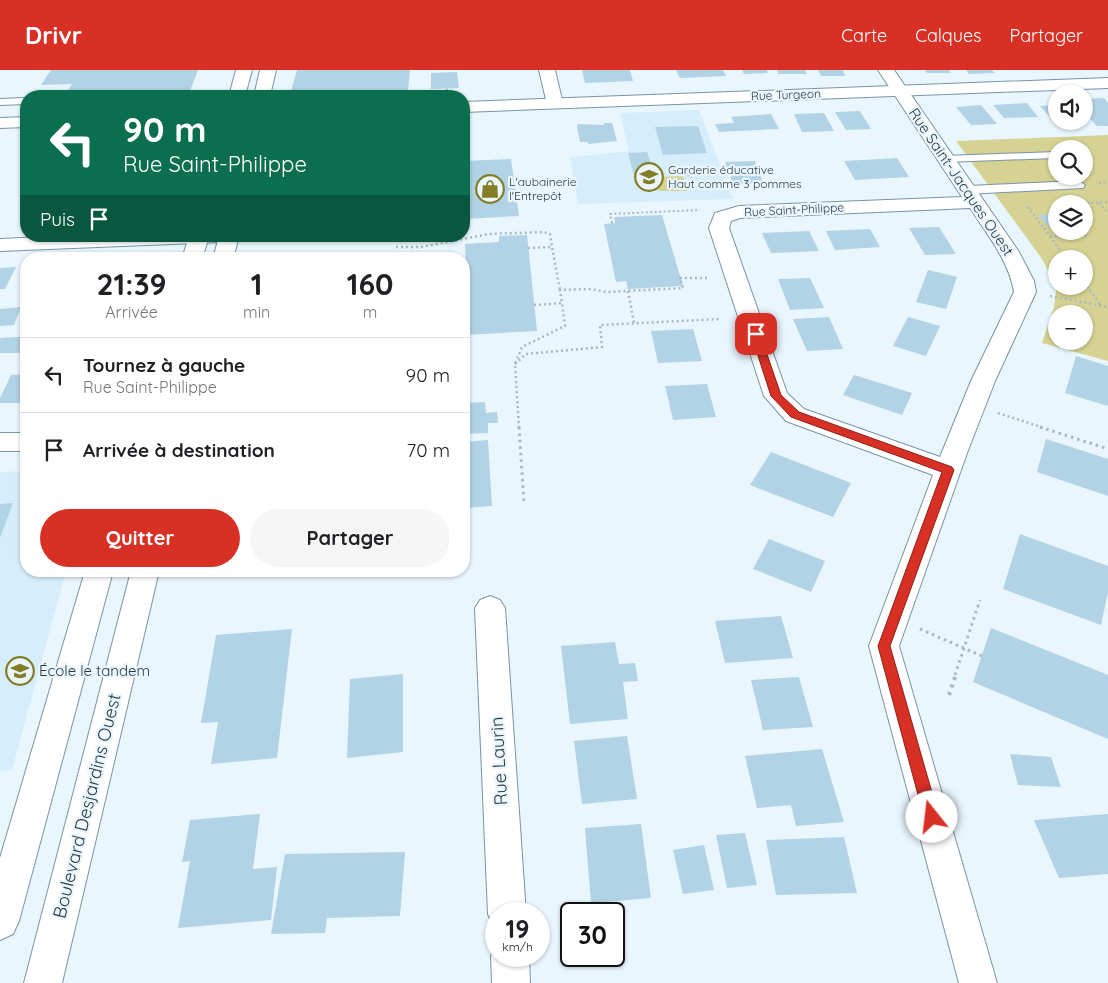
<!DOCTYPE html>
<html lang="fr">
<head>
<meta charset="utf-8">
<style>
  :root { --surface:#fff; --page:#f6f6f6; --text:#202124; --muted:#757577; --line:#e0e0e0; --accent:#d93025 }
  body { margin:0; font-family:Quicksand,sans-serif; background:var(--page); color:var(--text); height:100vh; display:flex; flex-direction:column; font-size:19px; white-space:nowrap }
  * { box-sizing:border-box; margin:0 }
  p { font-size:16px; color:var(--muted) }
  .icon { flex:none; width:28px; height:28px; fill:none; stroke:currentColor; stroke-width:2; stroke-linecap:round; stroke-linejoin:round }
  .map { position:relative; flex:1; overflow:hidden }
  .panel { position:absolute; left:20px; top:182px; width:450px; height:325px; display:flex; flex-direction:column; background:var(--surface); border-radius:20px; box-shadow:0 1px 4px #0004 }
  .panel>* { flex:none }
  .banner { position:absolute; left:20px; top:20px; width:450px; height:152px; border-radius:20px; box-shadow:0 1px 4px #0004; background:#0b6e4f; color:#fff; overflow:hidden }
  .tools { position:absolute; left:1048px; top:15px; display:grid; gap:10px }
  .tools a { display:grid; place-items:center; width:45px; height:45px; border-radius:50%; background:var(--surface); box-shadow:0 1px 4px #0004; font-size:25px }
  .speed { position:absolute; left:485px; top:832px; display:flex; gap:10px; font-size:25px; font-weight:700; text-align:center }
  .speed>* { display:grid; place-content:center; width:65px; height:65px; border-radius:50%; background:var(--surface); box-shadow:0 1px 4px #0004; line-height:1 }
  .speed small { font-size:12px; font-weight:400 }
  .speed .limit { border:2px solid #111; border-radius:8px; background:#fff; color:#111 }
  .pin { position:absolute; display:grid; place-items:center; width:42px; height:42px; color:#fff; margin:-21px; border-radius:10px; box-shadow:0 2px 8px #0006 }
  .me { position:absolute; width:55px; margin:-28px; rotate:344deg; stroke-linejoin:round; filter:drop-shadow(0 0 4px #0008) }
  .turn { display:flex; align-items:center; gap:18px; height:105px; padding:0 20px; font-size:22px }
  .turn .icon { width:65px; height:65px; stroke-width:2.5 }
  .turn b { display:block; font-size:35px; line-height:42px }
  .then { display:flex; align-items:center; height:48px; padding:0 20px; background:#0003; gap:10px; font-size:19px }
  .eta { display:flex; justify-content:space-evenly; align-items:center; height:85px; text-align:center }
  .eta b { font-size:30px; font-weight:800; line-height:35px }
  .cta { display:flex; gap:10px; margin-top:auto; padding:10px 20px }
  .cta a { flex:1; height:58px; border-radius:30px; background:var(--accent); color:#fff; font-size:20px; font-weight:800; line-height:58px; text-align:center }
  .cta a+a { background:var(--page); color:var(--text) }
  ul { padding:0; list-style:none }
  li { display:flex; align-items:center; gap:15px; height:75px; padding:0 20px; border-top:1px solid var(--line) }
  li div { flex:1 }
  li b { display:block; font-size:19px }
  li em { font-style:normal }
  header { display:flex; align-items:center; gap:30px; box-sizing:border-box; height:70px; padding:0 25px; background:var(--accent); color:#fff }
  header strong { font-size:24px }
  nav { display:flex; gap:28px; margin-inline-start:auto; font-size:18px }
  .map>svg:first-child { display:block }
</style>
</head>
<body>
<header>
<strong>Drivr</strong>
<nav><a>Carte</a><a>Calques</a><a>Partager</a></nav>
</header>
<div class="map">
<svg width="1108" height="913" viewBox="0 0 1108 913">
  <rect width="100%" height="100%" fill="#e9f6fe"/>
  <g fill="#d6eefc">
    <polygon points="699,40 733,129 578,134 570,87 629,81 620,43"/>
    <polygon points="26,401 26,501 66,501 12,700 0,701 0,402"/>
  </g>
  <g fill="#d5d293" fill-rule="evenodd">
    <path d="M1108,65V291L1042,273L1054,237L1056,220L1053,210L1042,189L956,71ZM1056,79H1084V106H1056ZM1056,134H1084V161H1056ZM1056,189H1084V216H1056ZM1056,244H1084V271H1056Z"/>
    <polygon points="683,106 688,121 659,121 654,107"/>
  </g>
  <g fill="#b2d2e5">
    <polygon points="51,0 198,0 188,26 65,26 72,14 41,15"/>
    <polygon points="297,0 410,0 408,21 290,25"/>
    <polygon points="582,0 630,0 633,11 585,13"/>
    <polygon points="676,0 723,0 726,6 680,8"/>
    <polygon points="742,0 767,0 768,3 744,4"/>
    <polygon points="777,0 805,0 807,4 778,4"/>
    <polygon points="818,0 843,0 845,6 821,6"/>
    <polygon points="925,0 949,0 951,3 927,3"/>
    <polygon points="966,0 992,0 995,3 969,4"/>
    <polygon points="457,2 459,18 431,19 431,3"/>
    <polygon points="1104,28 1108,33 1108,56 1097,56 1084,42 1084,29"/>
    <polygon points="1027,33 1038,47 1004,48 993,35"/>
    <polygon points="981,35 997,54 971,55 956,37"/>
    <polygon points="1056,35 1056,49 1052,49 1040,36"/>
    <polygon points="860,41 871,59 846,60 835,42"/>
    <polygon points="824,43 834,61 802,62 794,44"/>
    <polygon points="771,44 779,59 719,62 715,54 734,53 731,47"/>
    <polygon points="1065,51 1080,51 1084,56 1071,57"/>
    <polygon points="604,53 612,53 617,71 588,74 588,72 580,72 577,56 578,54 604,55"/>
    <polygon points="698,56 707,83 663,85 655,57"/>
    <polygon points="647,82 654,104 634,105 628,83"/>
    <polygon points="897,88 909,107 855,110 844,91"/>
    <polygon points="511,89 519,146 464,149 464,91"/>
    <polygon points="755,91 763,113 733,114 725,92"/>
    <polygon points="705,97 708,105 685,106 683,98"/>
    <polygon points="1056,144 1056,156 1047,156 1039,145"/>
    <polygon points="662,145 683,216 628,219 626,211 616,212 604,154 615,153 614,147"/>
    <polygon points="939,157 956,184 925,185 909,158"/>
    <polygon points="870,159 880,177 835,180 826,161"/>
    <polygon points="809,161 819,181 771,183 762,163"/>
    <polygon points="527,165 537,261 464,265 464,230 467,230 465,174 499,172 499,166"/>
    <polygon points="16,197 5,219 0,219 0,198"/>
    <polygon points="928,200 957,207 946,239 916,232"/>
    <polygon points="810,208 824,238 790,240 778,209"/>
    <polygon points="21,237 14,255 0,256 0,239"/>
    <polygon points="829,247 843,279 807,281 793,249"/>
    <polygon points="908,247 940,256 926,286 893,276"/>
    <polygon points="693,259 702,291 658,293 651,261"/>
    <polygon points="18,267 26,267 26,283 0,283 0,268"/>
    <polygon points="1076,286 1108,296 1108,336 1065,323"/>
    <polygon points="26,304 26,333 0,333 0,328 11,305"/>
    <polygon points="854,305 912,323 902,345 843,325"/>
    <polygon points="707,314 716,347 673,350 665,316"/>
    <polygon points="485,332 486,343 497,342 498,353 488,353 488,363 464,364 464,333"/>
    <polygon points="1046,369 1108,389 1108,426 1037,402"/>
    <polygon points="488,370 492,436 464,438 464,372"/>
    <polygon points="771,382 851,413 833,447 750,415"/>
    <polygon points="13,433 0,468 0,434"/>
    <polygon points="1020,464 1108,496 1108,522 1101,555 1003,519"/>
    <polygon points="769,469 825,491 811,522 753,499"/>
    <polygon points="781,546 793,588 725,593 715,551"/>
    <polygon points="991,558 1108,605 1108,669 973,612"/>
    <polygon points="292,559 277,688 211,694 218,652 201,653 216,565"/>
    <polygon points="615,572 619,594 635,593 638,611 623,612 628,649 570,654 561,576"/>
    <polygon points="403,604 403,682 347,688 350,609"/>
    <polygon points="799,607 813,657 763,660 751,610"/>
    <polygon points="627,666 637,729 582,734 574,671"/>
    <polygon points="822,679 844,752 796,756 791,735 757,738 745,686"/>
    <polygon points="1010,684 1051,687 1061,717 1018,715"/>
    <polygon points="260,744 253,799 277,797 271,850 178,858 190,791 182,792 190,750"/>
    <polygon points="1108,744 1108,804 1059,808 1034,750"/>
    <polygon points="641,754 651,828 591,833 585,758"/>
    <polygon points="745,763 757,815 727,818 716,765"/>
    <polygon points="844,767 857,823 776,825 766,770"/>
    <polygon points="704,775 714,820 683,824 673,780"/>
    <polygon points="405,782 400,846 327,848 325,863 271,864 285,784"/>
  </g>
  <g fill="none" stroke-linecap="round" stroke-linejoin="round">
    <defs>
      <g id="service">
        <polygon points="26,28 26,34 0,35 0,29"/>
        <polygon points="1056,82 1055,88 945,92 939,89 945,86"/>
        <polygon points="1079,111 1085,115 1083,118 967,124 961,120 967,116"/>
      </g>
      <g id="minor">
        <polygon points="539,0 555,0 563,34 561,38 549,38 547,34"/>
        <path d="M878,0H894L1019,182L1034,211L1036,222L995,311L967,383L899,576L997,913H959L869,576L933,405L786,351L764,326L709,158L715,143L739,136L962,127ZM970,138C987,164 1009,191 1014,222L971,311L940,387L804,339L787,323L729,158L731,151L740,148Z"/>
        <polygon points="65,166 231,166 228,170 221,172 0,181 0,169"/>
        <rect x="0" y="363" width="26" height="18"/>
        <polygon points="490,526 500,530 505,538 526,844 496,844 496,858 494,857 488,844 475,538 480,530"/>
        <polygon points="496,873 496,886 529,886 530,913 492,913 491,886"/>
      </g>
      <g id="tertiary">
        <polygon points="236,0 252,0 245,26 229,26"/>
        <polygon points="260,0 276,0 270,26 254,26"/>
        <polygon points="1108,8 1108,18 464,42 464,32"/>
        <polygon points="26,47 26,57 0,58 0,48"/>
        <polygon points="189,166 209,166 202,189 182,189"/>
        <polygon points="219,166 239,166 233,189 213,189"/>
        <polygon points="85,501 113,501 19,851 13,864 0,870 0,788"/>
        <polygon points="131,501 159,501 62,913 24,913"/>
      </g>
    </defs>
    <use href="#service" stroke="#7795a7" stroke-width="2"/>
    <use href="#minor" stroke="#7795a7" stroke-width="2"/>
    <use href="#tertiary" stroke="#7795a7" stroke-width="2"/>
    <g stroke="#abb8c0" stroke-width="2" stroke-dasharray="2 2.5" stroke-linecap="butt">
      <polyline points="447,19 447,26"/>
      <polyline points="1099,113 1108,112"/>
      <polyline points="1087,133 1108,132"/>
      <polyline points="1099,133 1108,143"/>
      <polyline points="1028,137 1045,160"/>
      <polyline points="612,153 610,144 700,140"/>
    </g>
    <g stroke="#abb8c0" stroke-width="2.5" stroke-dasharray="2 3" stroke-linecap="butt">
      <polyline points="1044,158 1066,189"/>
      <polyline points="1050,166 1089,166"/>
      <polyline points="396,177 421,177 489,164 544,162 550,164 552,177"/>
      <polyline points="528,178 552,177 560,220"/>
      <polyline points="288,183 288,189"/>
      <polyline points="1084,212 1100,234"/>
      <polyline points="628,221 634,253"/>
      <polyline points="1050,226 1108,237"/>
      <polyline points="534,235 562,233 560,220 590,219 607,222 683,218 680,208 709,208"/>
      <polyline points="515,294 526,284 602,277 600,255 721,249"/>
      <polyline points="998,343 1044,358"/>
      <polyline points="519,358 515,294 522,277 565,256 562,233"/>
    </g>
    <g stroke="#abb8c0" stroke-width="3" stroke-dasharray="2.5 4" stroke-linecap="butt">
      <polyline points="519,357 524,433"/>
      <polyline points="1040,357 1108,379"/>
      <polyline points="270,506 271,501"/>
      <polyline points="920,559 982,586"/>
      <polyline points="955,605 980,530"/>
    </g>
    <polyline stroke="#abb8c0" stroke-width="4" stroke-dasharray="3 5" stroke-linecap="butt" points="949,625 956,604"/>
    <use href="#service" fill="#fff" fill-rule="evenodd"/>
    <use href="#minor" fill="#fff" fill-rule="evenodd"/>
    <use href="#tertiary" fill="#fff" fill-rule="evenodd"/>
  </g>
  <polygon fill="#d93025" stroke="#8d1f18" points="756,261 760,264 781,325 799,342 952,397 954,400 890,576 939,747 937,752 932,754 926,752 924,747 878,576 942,402 791,347 771,326 751,264"/>
  <defs>
    <symbol id="school-ring" viewBox="-11 -11 22 22"><circle r="9.5" fill="#e9f6fe" stroke="#837e25" stroke-width="1.5"/><path d="M0-5L7-2L0 1L-7-2ZM-4 1L0 2.5L4 1V4Q0 6-4 4Z" fill="#837e25"/></symbol>
    <symbol id="shop-ring" viewBox="-11 -11 22 22"><circle r="9.5" fill="#e9f6fe" stroke="#837e25" stroke-width="1.5"/><path d="M-5-2.5h2.3a2.7 3.5 0 0 1 5.4 0H5L5.5 6h-11ZM-1.5-2.5h3a1.5 2.3 0 0 0-3 0Z" fill="#837e25"/></symbol>
  </defs>
  <g fill-rule="evenodd">
    <use href="#school-ring" x="633" y="91" width="32" height="32"/>
    <use href="#shop-ring" x="474" y="103" width="32" height="32"/>
    <use href="#school-ring" x="4" y="585" width="32" height="32"/>
  </g>
  <g text-anchor="middle" stroke-width="4.5" stroke-linejoin="round" paint-order="stroke">
    <g font-size="12" fill="#2d3a42" stroke="#e9f6fe">
      <text transform="translate(786 25) rotate(-2)" y="4">Rue Turgeon</text>
      <text transform="translate(794 140) rotate(-3)" y="4">Rue Saint-Philippe</text>
    </g>
    <g font-size="12" fill="#2d3a42" stroke="#e9f6fe" text-anchor="start">
      <text x="668" y="104">Garderie éducative<tspan x="668" dy="14">Haut comme 3 pommes</tspan></text>
      <text x="509" y="116">L'aubainerie<tspan x="509" dy="14">l'Entrepôt</tspan></text>
    </g>
    <g font-size="15" fill="#2d3a42" stroke="#e9f6fe">
      <text transform="translate(961 112) rotate(56)" y="5">Rue Saint-Jacques Ouest</text>
    </g>
    <g font-size="15" fill="#2d3a42" stroke="#e9f6fe" text-anchor="start">
      <text x="39" y="606">École le tandem</text>
    </g>
    <g font-size="18" fill="#2d3a42" stroke="#e9f6fe">
      <text transform="translate(499 691) rotate(-93)" y="6">Rue Laurin</text>
      <text transform="translate(87 736) rotate(-76)" y="6">Boulevard Desjardins Ouest</text>
    </g>
  </g>
</svg>
<div class="tools">
<a><svg class="icon" aria-label="sound" viewBox="0 0 24 24"><path d="M4 9h4l5-4v14l-5-4H4zM17 9q2 3 0 6"/></svg></a>
<a><svg class="icon" aria-label="search" viewBox="0 0 24 24"><circle cx="10" cy="10" r="6"/><path d="M15 15l6 6"/></svg></a>
<a><svg class="icon" aria-label="layers" viewBox="0 0 24 24"><path d="M12 4l9 5-9 5-9-5zM3 14l9 5 9-5"/></svg></a>
<a>+</a>
<a>−</a>
</div>
<div class="speed"><div>19<small>km/h</small></div><div class="limit">30</div></div>
<div class="pin" style="left:756px;top:264px;background:#d93025"><svg class="icon" aria-label="arrive" viewBox="0 0 24 24"><path d="M6 21V4h12l-3 4 3 4H6"/></svg></div>
<svg class="me" style="left:932px;top:747px" viewBox="-20 -20 40 40"><circle r="19" fill="#fff"/><path d="M0-13L10 11 0 6-10 11z" fill="#d93025"/></svg>
<div class="banner">
<div class="turn"><svg class="icon" aria-label="left" viewBox="0 0 24 24"><path d="M17 20v-9H6M10 6l-5 5 5 5"/></svg><div><b>90 m</b>Rue Saint-Philippe</div></div>
<div class="then">Puis<svg class="icon" aria-label="arrive" viewBox="0 0 24 24"><path d="M6 21V4h12l-3 4 3 4H6"/></svg></div>
</div>
<section class="panel">
<div class="eta">
<div><b>21:39</b><p>Arrivée</p></div>
<div><b>1</b><p>min</p></div>
<div><b>160</b><p>m</p></div>
</div>
<ul>
<li><svg class="icon" aria-label="left" viewBox="0 0 24 24"><path d="M17 20v-9H6M10 6l-5 5 5 5"/></svg><div><b>Tournez à gauche</b><p>Rue Saint-Philippe</p></div><em>90 m</em></li>
<li><svg class="icon" aria-label="arrive" viewBox="0 0 24 24"><path d="M6 21V4h12l-3 4 3 4H6"/></svg><div><b>Arrivée à destination</b></div><em>70 m</em></li>
</ul>
<div class="cta"><a>Quitter</a><a>Partager</a></div>
</section>
</div>
</body>
</html>
